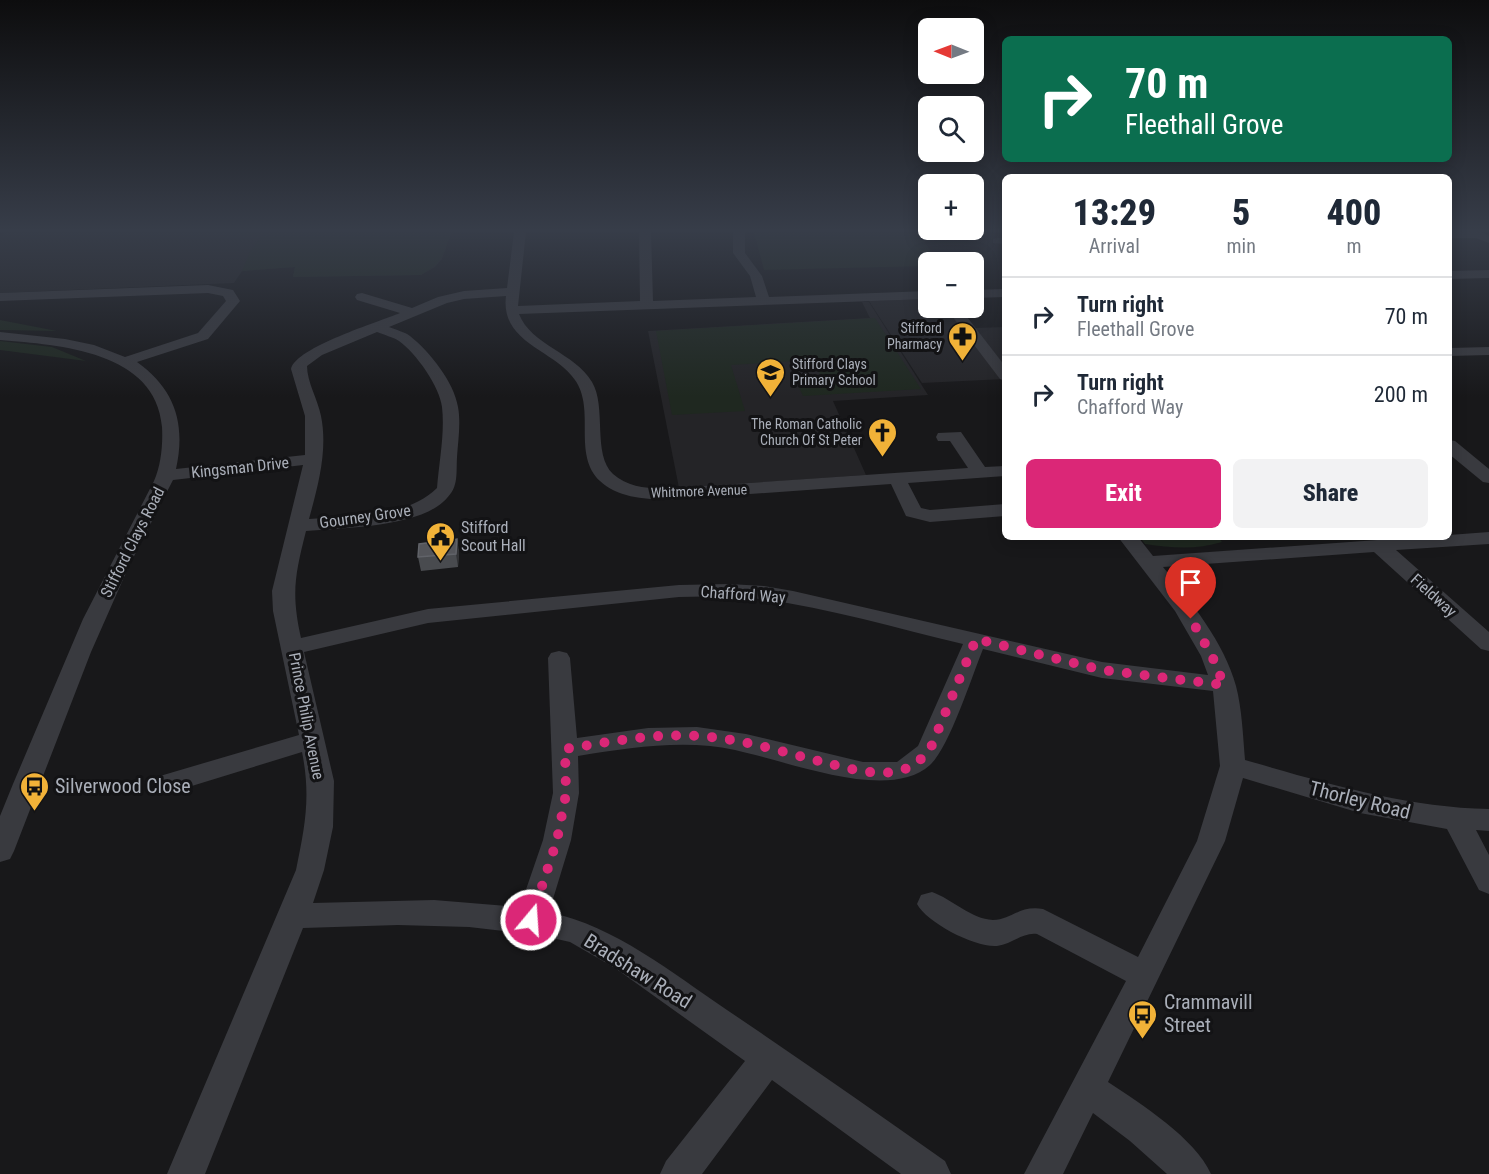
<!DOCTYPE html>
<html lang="en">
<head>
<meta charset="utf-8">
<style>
  :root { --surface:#fff; --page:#f2f2f3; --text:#1f2937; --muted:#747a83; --line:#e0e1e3; --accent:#db2777 }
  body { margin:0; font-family:"Roboto Condensed",sans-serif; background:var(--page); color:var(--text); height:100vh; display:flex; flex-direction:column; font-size:22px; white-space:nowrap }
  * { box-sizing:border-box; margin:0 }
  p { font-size:20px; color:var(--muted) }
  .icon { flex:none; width:33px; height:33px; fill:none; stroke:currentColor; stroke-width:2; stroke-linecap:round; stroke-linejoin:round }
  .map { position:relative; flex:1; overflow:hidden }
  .side { position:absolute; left:1002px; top:174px; width:450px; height:366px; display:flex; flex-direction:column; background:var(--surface); border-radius:9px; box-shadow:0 3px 15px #0003 }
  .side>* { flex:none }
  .guide { position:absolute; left:1002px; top:36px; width:450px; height:126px; border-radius:9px; box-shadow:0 3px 15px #0003; background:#0b6e4f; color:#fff; overflow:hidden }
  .needle { width:39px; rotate:271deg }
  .fabs { position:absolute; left:918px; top:18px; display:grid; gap:12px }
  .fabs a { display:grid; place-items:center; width:66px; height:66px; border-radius:9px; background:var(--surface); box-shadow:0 3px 15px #0003; font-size:30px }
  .pin { position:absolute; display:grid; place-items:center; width:51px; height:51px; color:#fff; margin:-62px -26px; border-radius:50% 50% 50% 0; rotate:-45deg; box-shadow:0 0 6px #0007 }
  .pin .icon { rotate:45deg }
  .me { position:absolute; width:66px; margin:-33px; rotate:18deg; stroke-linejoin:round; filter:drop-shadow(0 0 4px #0008) }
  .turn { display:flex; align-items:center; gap:21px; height:126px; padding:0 24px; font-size:27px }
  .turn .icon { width:78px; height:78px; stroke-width:2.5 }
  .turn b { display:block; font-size:42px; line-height:51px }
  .eta { display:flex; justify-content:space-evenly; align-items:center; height:102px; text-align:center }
  .eta b { font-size:36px; font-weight:800; line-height:42px }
  .action { display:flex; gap:12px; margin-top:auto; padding:12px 24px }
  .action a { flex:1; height:69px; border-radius:9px; background:var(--accent); color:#fff; font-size:24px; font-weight:800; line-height:69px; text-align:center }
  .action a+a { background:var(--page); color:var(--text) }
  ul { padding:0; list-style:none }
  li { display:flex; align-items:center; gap:18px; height:78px; padding:0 24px; border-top:2px solid var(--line) }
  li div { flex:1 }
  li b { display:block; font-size:22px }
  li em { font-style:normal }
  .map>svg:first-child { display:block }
</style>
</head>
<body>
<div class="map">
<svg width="1489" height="1174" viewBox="0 0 1489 1174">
  <rect width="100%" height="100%" fill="#18181a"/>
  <g fill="#242427">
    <polygon points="6,232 451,232 442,259 435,267 421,275 293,277 295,267 242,271 234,283 0,293 0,236"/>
    <polygon points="928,299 928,308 959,308 975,328 1005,327 1005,379 922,383 869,301"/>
    <polygon points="862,302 869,302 928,395 833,401 866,475 679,488 648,331 870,318"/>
  </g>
  <g fill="#1f2820">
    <path d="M242,232H451C443,256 443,263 421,275L293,277L295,267L242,271L250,252L262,235H241Z"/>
    <polygon points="754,232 917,232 939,262 928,262 928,266 764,270"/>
    <polygon points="875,318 921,389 803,396 797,383 824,381 812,360 731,365 745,411 672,415 656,331"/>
    <polygon points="0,320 57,331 0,330"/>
    <polygon points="0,341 52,347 86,361 0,350"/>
    <path d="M1140,537H1218L1222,542C1196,550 1172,548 1145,544Z"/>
  </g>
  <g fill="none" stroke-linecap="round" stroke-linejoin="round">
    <g fill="#393a3f" fill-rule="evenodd">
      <path d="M514,232H526L518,306L640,301L639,232H651L653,301L756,297L750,276L733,253V232H745V253L762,276L769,297L928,291V299L519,314C531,345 575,353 592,382C607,407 592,454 613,474C630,489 653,489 674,488L968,468L950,441H938L936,437L938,433L961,432L985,467L1005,466V476L908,483L921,508L930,510L1005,504V516L930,522L906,516L891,484L665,500C644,499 616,497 600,481C572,454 596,410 575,380C554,349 500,343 506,296L464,299L447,303L389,327C396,330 405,332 410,336C430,352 454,382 458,407C461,423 458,441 457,457C456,477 459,488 443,502C415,527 343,528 306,531C295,575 291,593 301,638L428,609L679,585L729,584L764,586L793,591L1102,662L1208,675L1201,656L1175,611L1118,537H1138L1153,556L1419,537H1449V535L1489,532V544L1396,550L1489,632V651L1481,649L1374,552L1163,567C1191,602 1224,642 1236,686C1242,709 1243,736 1245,760C1326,783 1404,807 1489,809V831L1476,830L1489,855V894L1479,890L1447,829L1360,813L1243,778L1225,841L1108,1082C1141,1104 1195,1138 1211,1174H1167L1130,1141L1093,1113L1063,1174H1024L1126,981L1037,934C1023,932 1012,944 997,946C976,948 927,923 917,904L921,895L932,892C952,899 971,919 993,920C1011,920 1019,905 1043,909L1138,957L1197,841L1220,766L1213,691L1102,678L983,649C972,676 949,748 930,765C883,807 769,751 710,746C665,742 622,749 578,756L579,793L571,840L549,912C616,927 671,972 727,1010C800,1059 873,1110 945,1161L951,1174H901L772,1080L702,1174H660L666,1161L745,1061L615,968L570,942L539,935L469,927L398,925L303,928L205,1174H167L296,870C305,826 311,797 302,752L169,793L160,790L156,783L160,776L299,735L273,611L272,591L303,465L173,480L129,566L91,652L14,851L10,859L0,862V816L13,784L83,619L154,481C161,465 163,445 162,427C156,351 60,345 0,340V332L65,339L94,345L125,357L198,333L226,301L223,296L208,293L0,301V293L208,285L233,290L240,301L208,339L137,362C175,389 186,424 176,469L305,455V416L291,369C296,347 379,322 400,313L357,300L355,297L357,294L362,293L412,308L438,297L464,291L507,288ZM377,332C384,335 393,337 399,341C416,353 440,387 442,407C445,433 439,462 437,488C405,519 351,516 309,519C318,486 328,450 321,416C318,400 307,382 307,366L322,355ZM729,596C808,601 886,626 963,644L918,746L897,762H863L746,734L697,727L648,728L577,738L570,658L567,653L559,651L551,653L548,658L553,793L543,840L520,907L434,900L313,903L324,870L333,827L334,781L304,652L428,623L679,597Z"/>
      <polygon points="1449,232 1481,232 1489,236 1489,243 1476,238 1449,238"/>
      <polygon points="997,238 1005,238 1005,244 993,243 993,239"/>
      <polygon points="1489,270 1489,278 1449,279 1449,271"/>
      <polygon points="1005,289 1005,297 974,298 974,290"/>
      <polygon points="946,308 960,308 1005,366 1005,381 1000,379"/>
      <polygon points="1489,347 1489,355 1449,356 1449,348"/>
      <polygon points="1449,440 1455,441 1489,469 1489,483 1483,482 1449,454"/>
    </g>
  </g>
  <polygon fill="#494b4f" points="457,539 459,552 458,567 421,571 418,557"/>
  <polygon fill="#313235" points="457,539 459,552 458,567 456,554"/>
  <polygon fill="#54555a" stroke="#616369" stroke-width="1.5" points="457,539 456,554 418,557 419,544"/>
  <linearGradient id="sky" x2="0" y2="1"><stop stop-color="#0d0d0e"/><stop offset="0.58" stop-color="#373d49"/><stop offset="1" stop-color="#373d49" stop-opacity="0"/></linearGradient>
  <rect width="1489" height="397" fill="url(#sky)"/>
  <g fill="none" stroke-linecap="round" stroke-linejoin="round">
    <path stroke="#db2777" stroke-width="10" stroke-dasharray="0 18" d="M531,920L557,840L566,794L565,749C609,742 653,733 697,736C741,738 785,753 827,763C850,769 875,776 899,771C911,768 920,760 929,752L976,639L1102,670L1224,685L1212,656L1191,619"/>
  </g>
  <defs>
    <symbol id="pharmacy-pin" viewBox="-11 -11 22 30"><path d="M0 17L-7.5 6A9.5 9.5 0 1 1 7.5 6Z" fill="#f1b238" stroke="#131315"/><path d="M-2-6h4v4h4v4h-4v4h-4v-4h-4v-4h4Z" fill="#111"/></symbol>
    <symbol id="school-pin" viewBox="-11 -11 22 30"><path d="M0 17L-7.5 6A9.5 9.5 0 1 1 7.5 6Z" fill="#f1b238" stroke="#131315"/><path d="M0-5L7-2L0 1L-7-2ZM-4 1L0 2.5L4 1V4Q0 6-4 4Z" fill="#111"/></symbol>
    <symbol id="church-pin" viewBox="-11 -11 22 30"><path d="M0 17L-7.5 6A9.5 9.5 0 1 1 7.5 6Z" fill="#f1b238" stroke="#131315"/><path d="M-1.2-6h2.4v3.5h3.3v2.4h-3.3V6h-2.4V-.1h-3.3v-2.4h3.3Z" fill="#111"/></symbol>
    <symbol id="civic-pin" viewBox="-11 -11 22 30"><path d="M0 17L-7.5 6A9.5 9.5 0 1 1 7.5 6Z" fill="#f1b238" stroke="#131315"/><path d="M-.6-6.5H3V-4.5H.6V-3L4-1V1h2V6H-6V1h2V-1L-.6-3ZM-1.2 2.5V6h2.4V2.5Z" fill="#111"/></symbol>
    <symbol id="bus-pin" viewBox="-11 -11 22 30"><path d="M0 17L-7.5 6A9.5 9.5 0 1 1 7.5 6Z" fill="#f1b238" stroke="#131315"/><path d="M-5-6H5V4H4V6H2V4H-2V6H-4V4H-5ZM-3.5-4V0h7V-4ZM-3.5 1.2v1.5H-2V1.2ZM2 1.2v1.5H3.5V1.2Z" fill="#111"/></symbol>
  </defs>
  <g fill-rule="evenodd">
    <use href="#pharmacy-pin" x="946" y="320" width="33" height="45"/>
    <use href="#school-pin" x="754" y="356" width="33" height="45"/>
    <use href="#church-pin" x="866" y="416" width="33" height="45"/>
    <use href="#civic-pin" x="424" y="520" width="33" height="45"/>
    <use href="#bus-pin" x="18" y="770" width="33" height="45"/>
    <use href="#bus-pin" x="1126" y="998" width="33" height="45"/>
  </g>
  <g text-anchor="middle" stroke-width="6" stroke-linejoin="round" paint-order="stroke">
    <g font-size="14" fill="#aaafb9" stroke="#131315" text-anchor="end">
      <text x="942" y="333">Stifford<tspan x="942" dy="16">Pharmacy</tspan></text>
      <text x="792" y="369" text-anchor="start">Stifford Clays<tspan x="792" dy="16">Primary School</tspan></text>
      <text x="862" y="429">The Roman Catholic<tspan x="862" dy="16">Church Of St Peter</tspan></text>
    </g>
    <g font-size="14" fill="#aaafb9" stroke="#131315">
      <text transform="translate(699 491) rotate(-2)" y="5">Whitmore Avenue</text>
    </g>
    <g font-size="16" fill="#aaafb9" stroke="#131315">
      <text transform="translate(240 467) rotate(-6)" y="6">Kingsman Drive</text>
      <text transform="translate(365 516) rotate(-8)" y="6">Gourney Grove</text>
      <text transform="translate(132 542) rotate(-63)" y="6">Stifford Clays Road</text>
      <text transform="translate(743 594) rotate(4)" y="6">Chafford Way</text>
      <text transform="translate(1434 595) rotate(42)" y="6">Fieldway</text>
      <text transform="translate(307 716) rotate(79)" y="6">Prince Philip Avenue</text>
    </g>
    <g font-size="16" fill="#aaafb9" stroke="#131315" text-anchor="start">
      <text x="461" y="533">Stifford<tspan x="461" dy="18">Scout Hall</tspan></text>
    </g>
    <g font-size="20" fill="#aaafb9" stroke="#131315" text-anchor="start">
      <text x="55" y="793">Silverwood Close</text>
      <text x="1164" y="1009">Crammavill<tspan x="1164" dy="23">Street</tspan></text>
    </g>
    <g font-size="20" fill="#aaafb9" stroke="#131315">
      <text transform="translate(1360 800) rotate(14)" y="7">Thorley Road</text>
      <text transform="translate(638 971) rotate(32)" y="7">Bradshaw Road</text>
    </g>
  </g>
</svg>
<div class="fabs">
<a><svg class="needle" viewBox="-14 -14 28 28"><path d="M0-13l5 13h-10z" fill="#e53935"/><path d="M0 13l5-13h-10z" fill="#747a83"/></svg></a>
<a><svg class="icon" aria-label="search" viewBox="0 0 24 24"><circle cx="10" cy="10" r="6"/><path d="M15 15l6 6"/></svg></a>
<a>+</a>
<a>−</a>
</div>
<div class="pin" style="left:1191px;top:619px;background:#d93025"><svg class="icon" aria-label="arrive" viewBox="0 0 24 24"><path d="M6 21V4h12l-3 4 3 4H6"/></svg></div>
<svg class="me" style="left:531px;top:920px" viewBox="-20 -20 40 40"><circle r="17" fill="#db2777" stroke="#fff" stroke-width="3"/><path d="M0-11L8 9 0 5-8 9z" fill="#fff"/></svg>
<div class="guide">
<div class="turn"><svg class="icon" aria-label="right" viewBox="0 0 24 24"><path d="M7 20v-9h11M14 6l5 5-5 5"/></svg><div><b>70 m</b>Fleethall Grove</div></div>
</div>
<section class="side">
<div class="eta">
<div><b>13:29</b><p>Arrival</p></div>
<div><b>5</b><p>min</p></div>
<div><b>400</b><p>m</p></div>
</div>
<ul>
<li><svg class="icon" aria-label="right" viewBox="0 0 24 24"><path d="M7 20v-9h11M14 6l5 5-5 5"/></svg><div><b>Turn right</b><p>Fleethall Grove</p></div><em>70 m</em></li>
<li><svg class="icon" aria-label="right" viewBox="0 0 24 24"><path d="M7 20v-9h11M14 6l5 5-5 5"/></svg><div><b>Turn right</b><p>Chafford Way</p></div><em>200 m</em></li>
</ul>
<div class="action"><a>Exit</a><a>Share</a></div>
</section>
</div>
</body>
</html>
